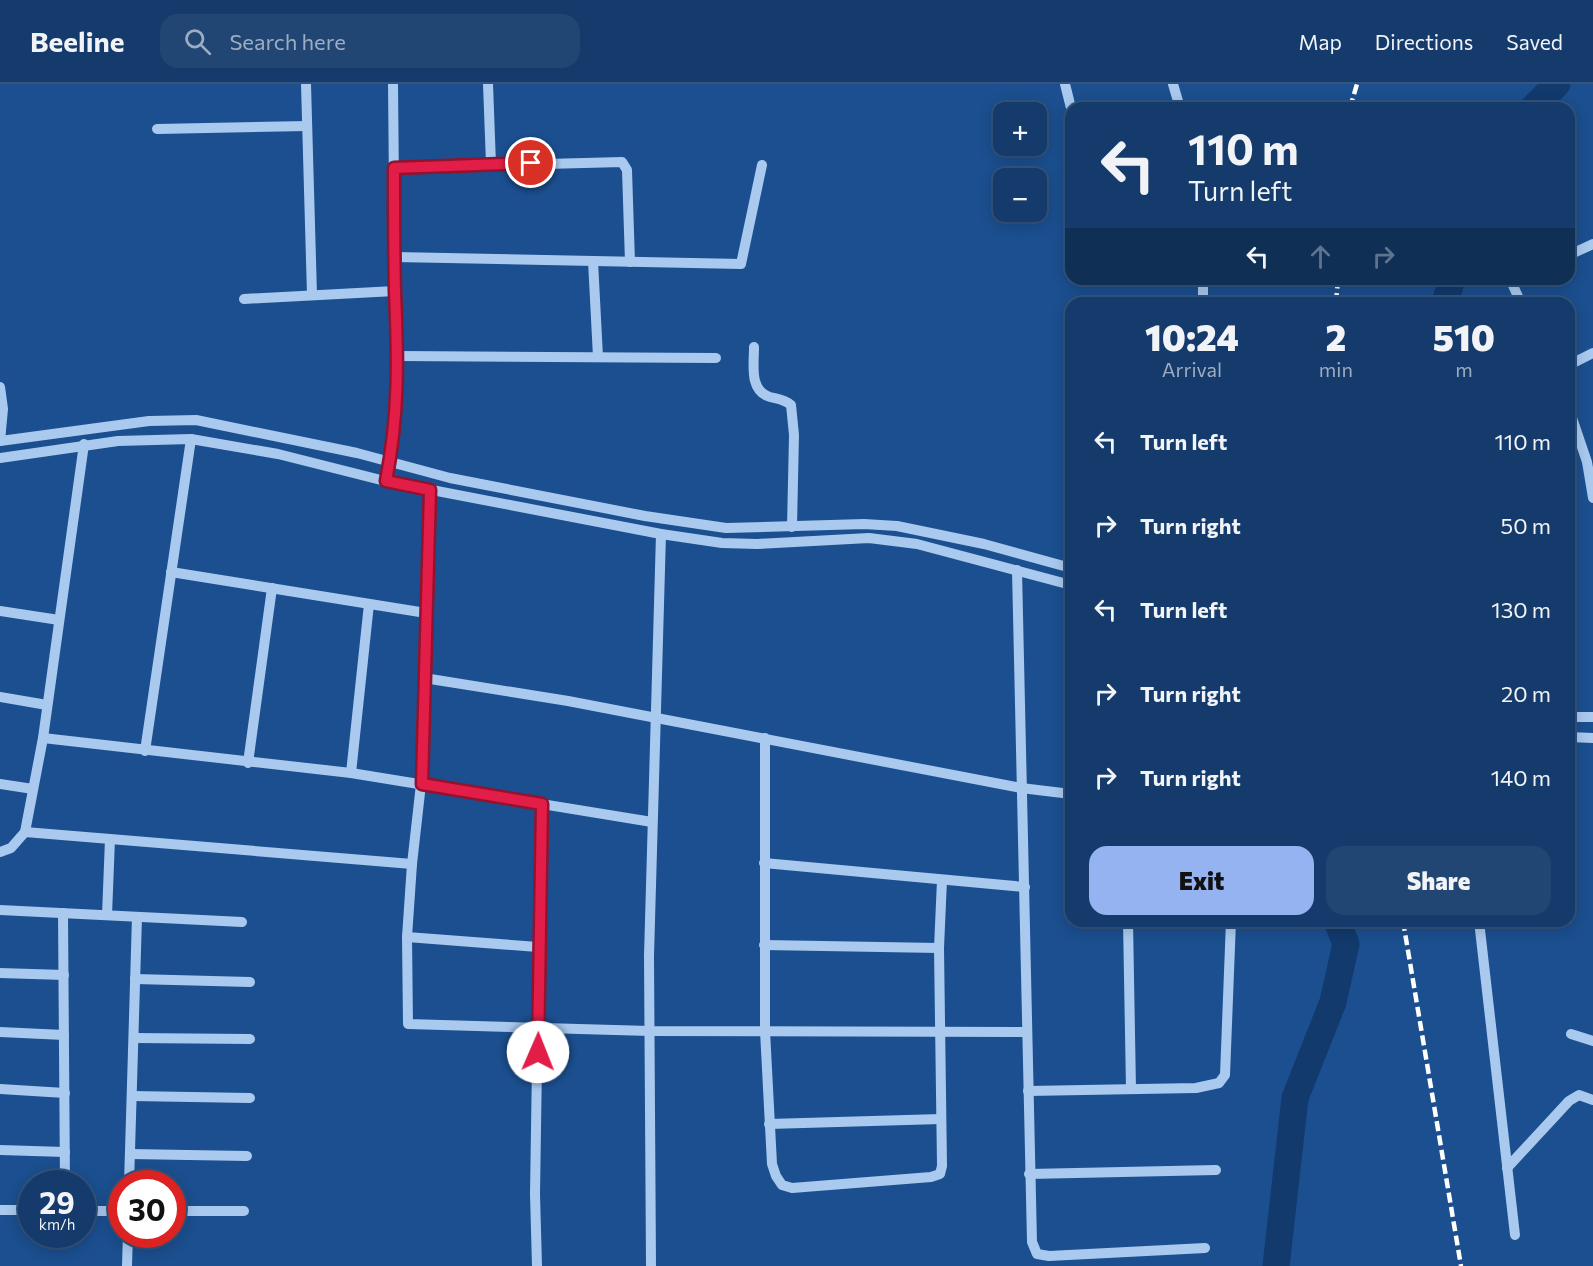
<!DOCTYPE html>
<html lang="en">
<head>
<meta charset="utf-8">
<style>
  :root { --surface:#143b6b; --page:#214673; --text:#f1f3f6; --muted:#9dadc1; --line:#33557e; --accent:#95b2f1 }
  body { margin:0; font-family:Commissioner,sans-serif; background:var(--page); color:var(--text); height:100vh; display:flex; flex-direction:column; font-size:22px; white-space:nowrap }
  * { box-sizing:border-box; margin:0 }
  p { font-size:20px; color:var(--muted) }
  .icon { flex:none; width:33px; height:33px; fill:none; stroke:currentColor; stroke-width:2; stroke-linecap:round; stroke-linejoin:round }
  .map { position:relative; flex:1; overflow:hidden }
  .panel { position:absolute; left:1065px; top:213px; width:510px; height:630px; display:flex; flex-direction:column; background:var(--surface); border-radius:18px; box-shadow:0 3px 15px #0003,0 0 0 2px var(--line) }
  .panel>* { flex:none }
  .hud { position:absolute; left:1065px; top:18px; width:510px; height:183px; border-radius:18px; box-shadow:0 3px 15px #0003,0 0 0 2px var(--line); background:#143b6b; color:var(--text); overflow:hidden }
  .fabs { position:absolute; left:993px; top:18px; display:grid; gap:12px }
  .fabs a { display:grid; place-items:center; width:54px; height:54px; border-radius:12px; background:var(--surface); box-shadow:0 3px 15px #0003,0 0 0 2px var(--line); font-size:30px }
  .speed { position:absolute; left:18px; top:1086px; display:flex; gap:12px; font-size:30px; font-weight:700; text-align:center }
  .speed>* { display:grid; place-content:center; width:78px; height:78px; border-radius:50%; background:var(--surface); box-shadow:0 3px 15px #0003,0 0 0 2px var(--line); line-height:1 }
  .speed small { font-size:15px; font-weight:400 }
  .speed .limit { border:9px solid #d22; background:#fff; color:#111 }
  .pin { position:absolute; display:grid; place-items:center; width:51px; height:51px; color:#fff; margin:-26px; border:3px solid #fff; border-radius:50%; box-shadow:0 2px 6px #0007 }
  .me { position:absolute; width:66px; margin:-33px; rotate:1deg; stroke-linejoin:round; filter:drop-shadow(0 0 4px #0008) }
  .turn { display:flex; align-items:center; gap:21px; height:126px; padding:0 24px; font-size:27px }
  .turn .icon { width:78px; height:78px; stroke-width:2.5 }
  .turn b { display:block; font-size:42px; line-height:51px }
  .lanes { display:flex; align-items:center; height:57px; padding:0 24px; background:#0003; justify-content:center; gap:30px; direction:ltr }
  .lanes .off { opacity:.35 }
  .eta { display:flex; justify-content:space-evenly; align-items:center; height:102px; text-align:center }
  .eta b { font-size:36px; font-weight:800; line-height:42px }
  .primary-button { display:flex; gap:12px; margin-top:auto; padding:12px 24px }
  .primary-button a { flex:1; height:69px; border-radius:18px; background:var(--accent); color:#111; font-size:24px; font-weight:800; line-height:69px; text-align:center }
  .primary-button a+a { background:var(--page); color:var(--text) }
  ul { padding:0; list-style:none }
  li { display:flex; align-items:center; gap:18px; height:84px; padding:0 24px }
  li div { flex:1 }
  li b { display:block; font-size:22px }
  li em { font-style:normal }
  header { display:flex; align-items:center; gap:36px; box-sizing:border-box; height:84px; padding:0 30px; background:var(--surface); border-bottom:2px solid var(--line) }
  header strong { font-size:28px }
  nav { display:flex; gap:33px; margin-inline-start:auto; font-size:21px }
  .search { width:420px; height:54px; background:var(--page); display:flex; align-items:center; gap:15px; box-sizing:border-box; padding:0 21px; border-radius:18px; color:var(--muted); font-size:22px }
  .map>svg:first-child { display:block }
</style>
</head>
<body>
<header>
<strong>Beeline</strong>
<div class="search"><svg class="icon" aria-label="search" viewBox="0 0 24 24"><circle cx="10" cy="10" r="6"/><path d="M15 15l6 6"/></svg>Search here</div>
<nav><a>Map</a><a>Directions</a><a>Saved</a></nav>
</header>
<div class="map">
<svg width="1593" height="1182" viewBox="0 0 1593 1182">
  <rect width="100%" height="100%" fill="#1b4f8f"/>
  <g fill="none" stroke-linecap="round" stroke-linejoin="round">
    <g stroke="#123a6d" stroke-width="27">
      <polyline points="1533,24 1557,0"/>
      <polyline points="1445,219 1452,195"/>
      <polyline points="1276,1182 1295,1014 1333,918 1346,860 1337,837"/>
    </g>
    <g stroke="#a9c9ee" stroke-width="10">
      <polyline points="306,0 312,211"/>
      <polyline points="488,0 491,80"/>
      <polyline points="1065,0 1071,24"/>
      <polyline points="1173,0 1180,24"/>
      <polyline points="157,45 307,42"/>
      <polyline points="394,84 622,78 627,86 630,178"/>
      <polyline points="1569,171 1593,160"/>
      <polyline points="395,173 741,180 762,81"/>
      <polyline points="593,177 598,273"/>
      <polyline points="1510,195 1521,219"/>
      <polyline points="244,215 395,207"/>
      <polyline points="1203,219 1203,195"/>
      <path d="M754,263C754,281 749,307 770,313C778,315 784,315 791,321L794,351L792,443"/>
      <polyline points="399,272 716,274"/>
      <polyline points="1569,281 1593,269"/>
      <polyline points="0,303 3,325 0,357"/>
      <polyline points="1569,325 1587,378 1593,414"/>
      <polyline points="0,357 149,337 196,336 357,369 450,394 645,432 726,444 864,440 897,442 984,460 1071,484"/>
      <polyline points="0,374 118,357 191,355 278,370 385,397 661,450 722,459 757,460 869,454 917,460 1071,501"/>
      <polyline points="385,397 395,346 399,272 395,207 393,0"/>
      <polyline points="430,406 421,700 412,780 407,853 408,940 650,947 1027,948"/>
      <polyline points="1017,486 1032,1158 1037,1170 1049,1172 1205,1164"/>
      <polyline points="171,488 426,529"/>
      <polyline points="0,527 59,536"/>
      <polyline points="424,594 568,617 1021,704 1071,710"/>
      <polyline points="0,613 47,621"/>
      <polyline points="1569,633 1593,633"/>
      <polyline points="1569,653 1593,654"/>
      <polyline points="43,654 351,689 652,738"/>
      <polyline points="765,654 765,947 772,1080 776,1092 782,1101 792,1104 931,1093 940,1090 942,1082 939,864 942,796"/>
      <polyline points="145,667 191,355"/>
      <polyline points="248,679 272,504"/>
      <polyline points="351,689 369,520"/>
      <polyline points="0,700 33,705"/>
      <polyline points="25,748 412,780"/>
      <polyline points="0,768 11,764 25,748 43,654 84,360"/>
      <polyline points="764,779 1025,803"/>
      <polyline points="0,826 242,838"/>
      <polyline points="63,829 65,1100"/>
      <polyline points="107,831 110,755"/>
      <polyline points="1128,837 1131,1005"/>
      <polyline points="1479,837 1515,1151"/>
      <polyline points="407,853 538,863"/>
      <polyline points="764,861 939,864"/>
      <polyline points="0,889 64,891"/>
      <polyline points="135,895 250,898"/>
      <polyline points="0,948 64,951"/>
      <polyline points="1571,950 1593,957"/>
      <polyline points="134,954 250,955"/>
      <polyline points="0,1005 65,1009"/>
      <polyline points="1028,1007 1196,1004 1219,999 1225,991 1231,837"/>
      <polyline points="132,1012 250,1014"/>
      <polyline points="769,1040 941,1035"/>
      <polyline points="0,1066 65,1068"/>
      <polyline points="130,1070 247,1072"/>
      <polyline points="1507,1084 1569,1017 1579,1011 1593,1016"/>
      <polyline points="1029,1090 1216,1086"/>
      <polyline points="129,1100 137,833"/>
      <polyline points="0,1126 32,1126"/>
      <polyline points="82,1127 122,1127"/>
      <polyline points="172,1127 244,1127"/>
      <polyline points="127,1182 128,1150"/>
      <polyline points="537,1182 535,1110 541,720"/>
      <polyline points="651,1182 649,872 661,450"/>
    </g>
    <g stroke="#fff" stroke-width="4.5" stroke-dasharray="10 4.5" stroke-linecap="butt">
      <polyline points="1350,24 1357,0"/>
      <polyline points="1336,219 1338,195"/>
      <polyline points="1403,837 1461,1182"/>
    </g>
  </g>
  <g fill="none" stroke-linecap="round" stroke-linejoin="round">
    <defs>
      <path id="route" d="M531,79L394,84C394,125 394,167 395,208C398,276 399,329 386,397L430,406L422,700L542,720L538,968"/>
    </defs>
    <use href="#route" stroke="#92132f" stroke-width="15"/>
    <use href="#route" stroke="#e11d48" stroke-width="10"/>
  </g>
</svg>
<div class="fabs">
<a>+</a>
<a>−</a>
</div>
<div class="speed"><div>29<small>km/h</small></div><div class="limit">30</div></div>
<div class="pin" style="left:531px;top:79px;background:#d93025"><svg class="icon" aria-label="arrive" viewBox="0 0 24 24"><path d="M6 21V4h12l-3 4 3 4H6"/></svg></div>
<svg class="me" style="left:538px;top:968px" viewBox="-20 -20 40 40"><circle r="19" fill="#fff"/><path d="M0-13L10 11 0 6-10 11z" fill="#e11d48"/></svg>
<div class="hud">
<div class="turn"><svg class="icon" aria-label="left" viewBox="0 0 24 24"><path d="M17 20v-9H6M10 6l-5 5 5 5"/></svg><div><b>110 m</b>Turn left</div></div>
<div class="lanes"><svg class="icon" aria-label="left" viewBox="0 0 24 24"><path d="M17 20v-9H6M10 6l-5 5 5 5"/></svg><svg class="icon off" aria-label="ahead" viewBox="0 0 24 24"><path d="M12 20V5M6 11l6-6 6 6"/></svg><svg class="icon off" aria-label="right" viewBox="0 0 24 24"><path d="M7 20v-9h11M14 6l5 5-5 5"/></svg></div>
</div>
<section class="panel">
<div class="eta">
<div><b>10:24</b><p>Arrival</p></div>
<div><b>2</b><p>min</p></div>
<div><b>510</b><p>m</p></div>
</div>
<ul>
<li><svg class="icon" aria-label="left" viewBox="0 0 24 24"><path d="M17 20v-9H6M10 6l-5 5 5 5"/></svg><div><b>Turn left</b></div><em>110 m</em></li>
<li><svg class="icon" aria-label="right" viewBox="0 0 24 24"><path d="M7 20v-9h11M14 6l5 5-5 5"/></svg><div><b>Turn right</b></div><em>50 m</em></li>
<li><svg class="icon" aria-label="left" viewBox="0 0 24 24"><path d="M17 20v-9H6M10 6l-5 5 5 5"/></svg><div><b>Turn left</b></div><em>130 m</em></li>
<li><svg class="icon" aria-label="right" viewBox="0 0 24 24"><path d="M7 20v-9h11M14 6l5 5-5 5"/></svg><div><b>Turn right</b></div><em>20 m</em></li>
<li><svg class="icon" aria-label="right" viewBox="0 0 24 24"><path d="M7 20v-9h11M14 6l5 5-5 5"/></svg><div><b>Turn right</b></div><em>140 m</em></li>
</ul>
<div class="primary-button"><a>Exit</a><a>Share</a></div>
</section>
</div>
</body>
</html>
